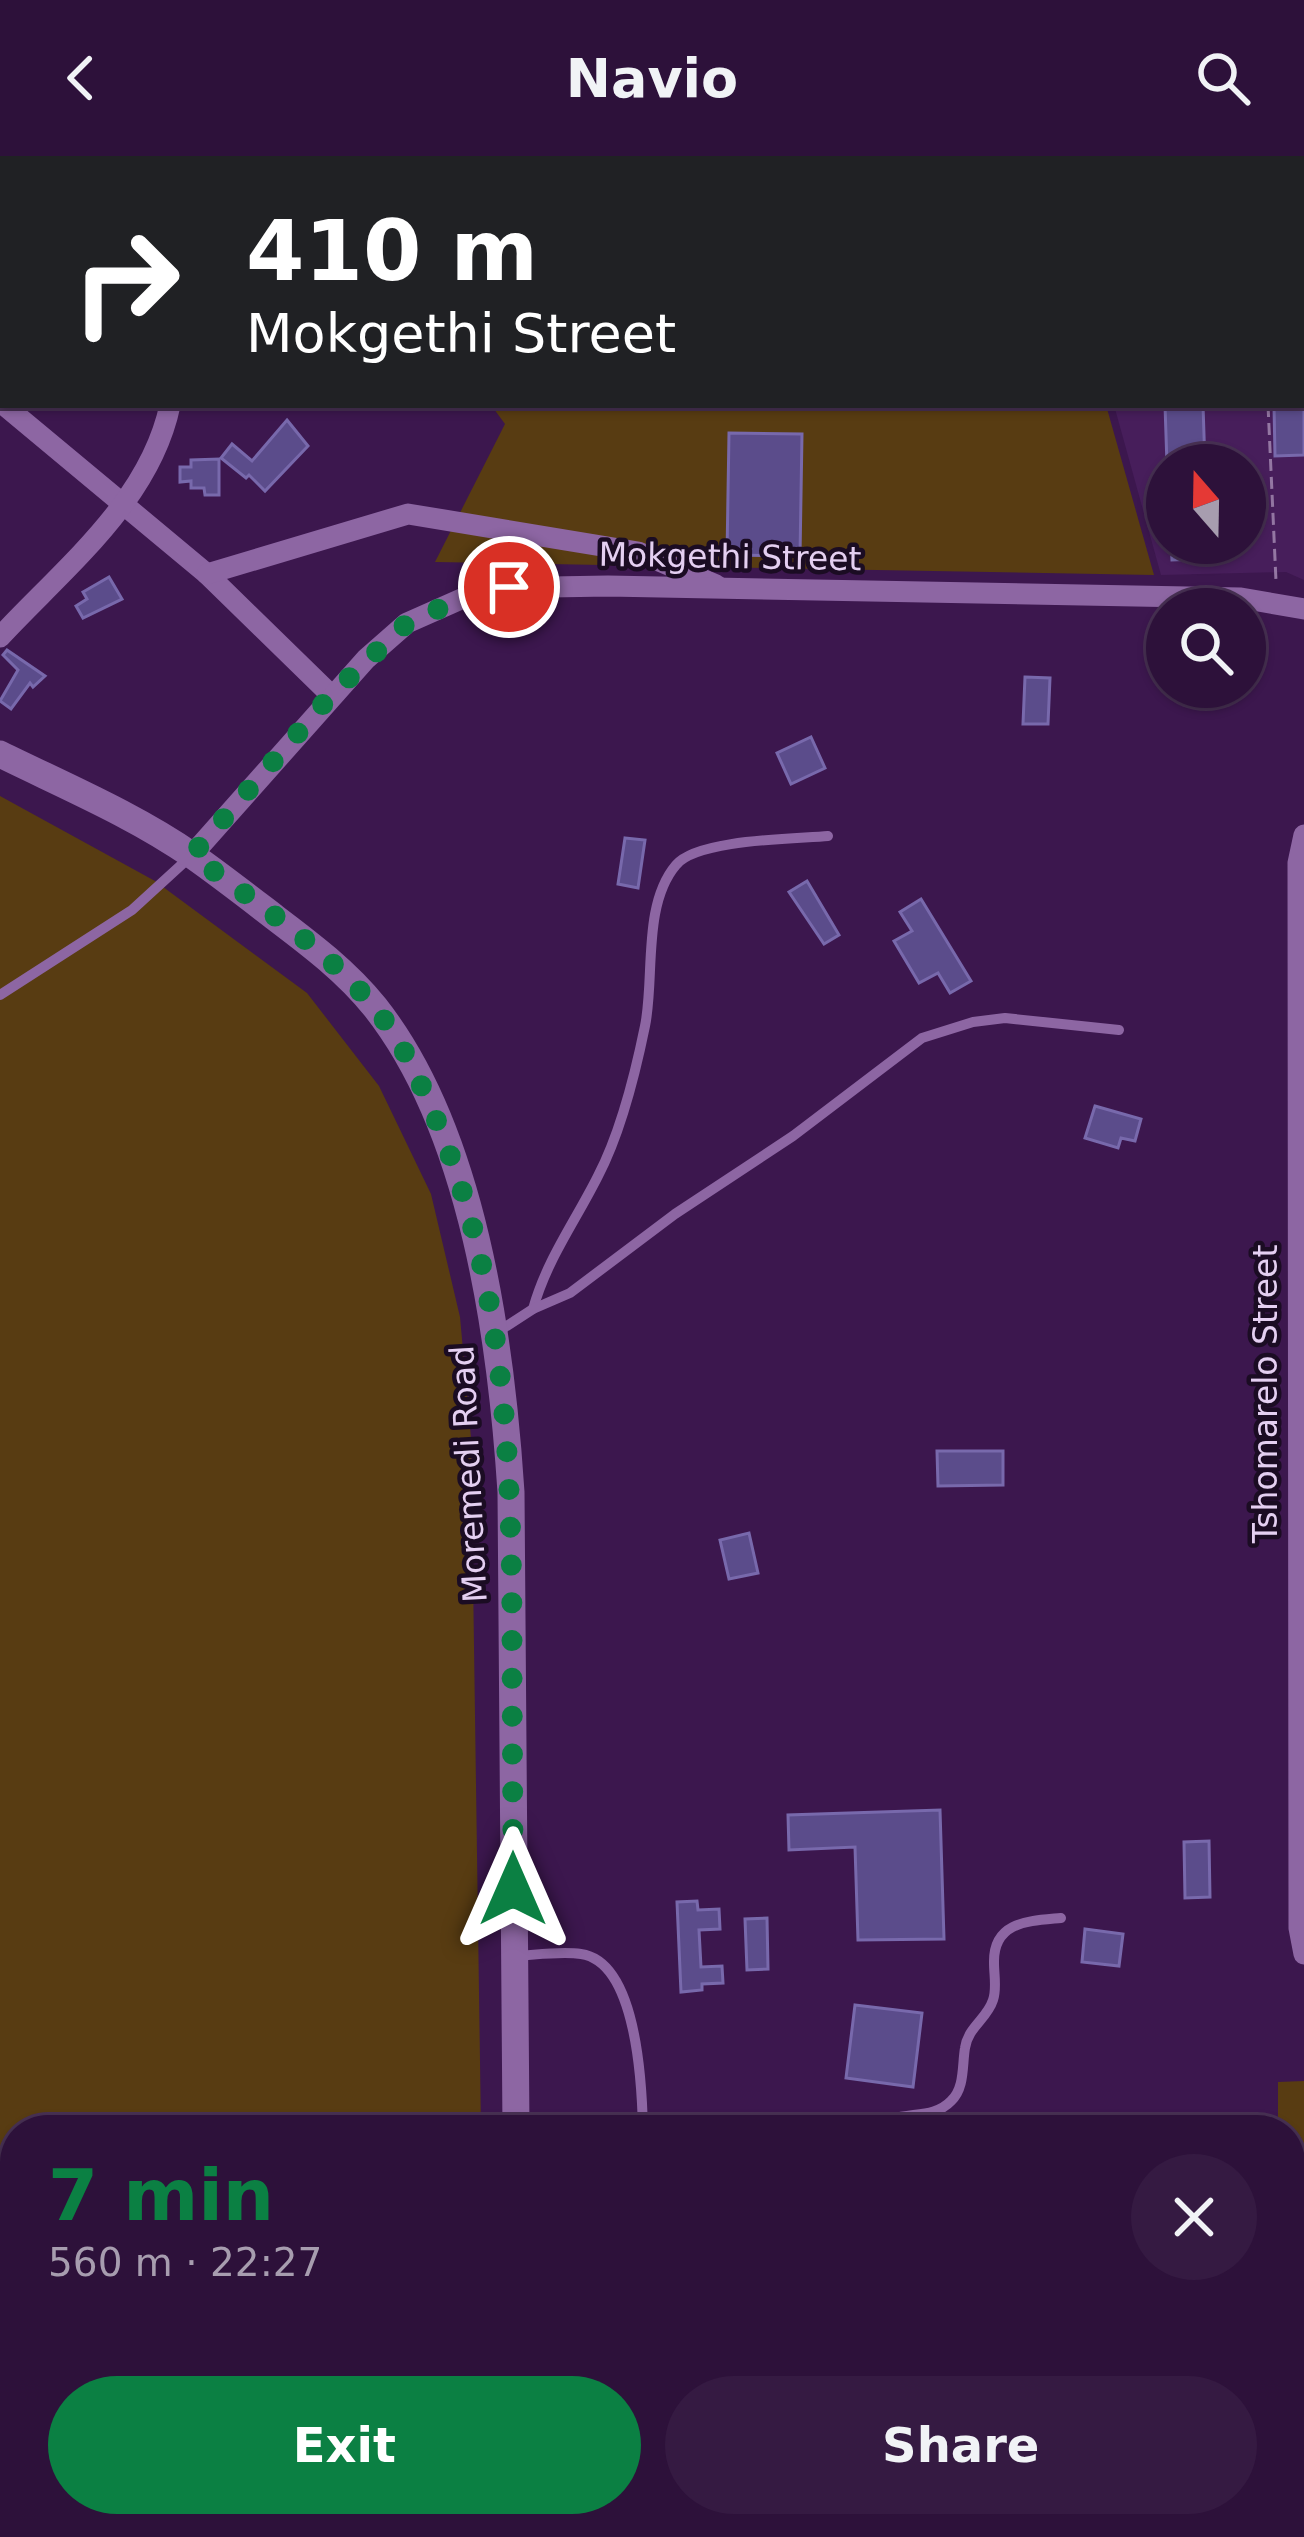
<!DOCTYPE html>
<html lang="en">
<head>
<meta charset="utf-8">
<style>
  :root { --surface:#2d113a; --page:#351a42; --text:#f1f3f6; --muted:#a79daf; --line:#483154; --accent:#0b8043 }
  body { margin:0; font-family:"DejaVu Sans",sans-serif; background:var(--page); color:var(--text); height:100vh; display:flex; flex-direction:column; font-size:45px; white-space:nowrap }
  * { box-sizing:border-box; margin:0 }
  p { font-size:39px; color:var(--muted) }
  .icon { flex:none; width:66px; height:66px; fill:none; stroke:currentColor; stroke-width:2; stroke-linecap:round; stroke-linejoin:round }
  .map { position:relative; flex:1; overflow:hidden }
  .details { position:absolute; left:0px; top:1959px; width:1305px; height:423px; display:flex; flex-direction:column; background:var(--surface); border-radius:48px 48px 0 0; box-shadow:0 3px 9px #0004,0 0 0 3px var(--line) }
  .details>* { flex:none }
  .top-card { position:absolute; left:0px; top:0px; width:1305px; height:252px; box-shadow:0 3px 9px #0004,0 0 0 3px var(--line); background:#202124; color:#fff; overflow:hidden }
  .needle { width:78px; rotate:340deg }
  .tools { position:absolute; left:1146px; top:288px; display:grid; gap:24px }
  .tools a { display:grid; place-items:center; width:120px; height:120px; border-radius:50%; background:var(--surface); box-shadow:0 3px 9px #0004,0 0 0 3px var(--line); font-size:60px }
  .pin { position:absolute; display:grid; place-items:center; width:102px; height:102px; color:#fff; margin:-51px; border:6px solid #fff; border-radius:50%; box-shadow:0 3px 12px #0007 }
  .me { position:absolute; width:132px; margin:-66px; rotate:0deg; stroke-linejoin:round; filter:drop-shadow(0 0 9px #0008) }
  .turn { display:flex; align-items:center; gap:42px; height:252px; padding:0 48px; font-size:54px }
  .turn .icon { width:156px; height:156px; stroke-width:2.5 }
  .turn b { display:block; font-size:84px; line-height:102px }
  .round { display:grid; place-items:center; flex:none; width:126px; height:126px; border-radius:63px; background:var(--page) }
  .headline { display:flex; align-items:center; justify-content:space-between; height:204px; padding:0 48px }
  h1 { font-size:72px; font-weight:600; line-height:90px; color:var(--accent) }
  .action { display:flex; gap:24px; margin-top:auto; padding:24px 48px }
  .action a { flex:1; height:138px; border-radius:72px; background:var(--accent); color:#fff; font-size:48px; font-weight:600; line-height:138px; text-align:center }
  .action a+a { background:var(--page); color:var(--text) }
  header { display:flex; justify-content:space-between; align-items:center; height:156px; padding:0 48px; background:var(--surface); font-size:54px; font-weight:600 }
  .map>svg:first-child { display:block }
</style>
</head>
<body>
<header><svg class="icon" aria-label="back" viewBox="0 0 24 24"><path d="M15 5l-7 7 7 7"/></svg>Navio<svg class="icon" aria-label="search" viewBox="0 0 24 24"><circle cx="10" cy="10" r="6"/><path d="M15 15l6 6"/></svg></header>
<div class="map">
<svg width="1304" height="2381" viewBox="0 0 1304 2381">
  <rect width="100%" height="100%" fill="#3c174e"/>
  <path fill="#471e5b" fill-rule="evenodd" d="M1234,0H1304V424L1286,416L1161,419L1114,249H1302V3H1226ZM1167,309H1245V387H1167Z"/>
  <g fill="#583c12">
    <polygon points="562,0 1067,0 561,3"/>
    <polygon points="491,249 1106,249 1154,419 435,406 505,268"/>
    <polygon points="0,640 155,725 307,837 379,930 431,1038 460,1161 471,1282 481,1974 15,1974 15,2367 486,2367 486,2381 0,2381"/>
    <polygon points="1304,1925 1304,2152 1290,2146 1290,1974 1278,1974 1278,1926"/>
  </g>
  <g fill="#5b4c8b" stroke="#7869ac" stroke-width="3">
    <polygon points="1165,249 1203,249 1205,309 1167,309"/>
    <polygon points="1304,249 1304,299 1275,300 1274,250"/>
    <polygon points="287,264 308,290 265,335 249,319 246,322 221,302 232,288 252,305"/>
    <polygon points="729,277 802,278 800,400 727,399"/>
    <polygon points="219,303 219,339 205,339 204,332 191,332 191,325 180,326 180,311 191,311 191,304"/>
    <polygon points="1171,387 1228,387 1229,402 1172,404"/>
    <polygon points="109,421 122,443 83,462 76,450 87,443 83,436"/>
    <polygon points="7,494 45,520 33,531 30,527 11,553 0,545 18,514 3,499"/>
    <polygon points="1025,521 1050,522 1048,568 1023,568"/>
    <polygon points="811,581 825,612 791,628 777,597"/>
    <polygon points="625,682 645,684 638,732 618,728"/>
    <polygon points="807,725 839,779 824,788 789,736"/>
    <polygon points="921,743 971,825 950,837 938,817 919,827 894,785 912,775 900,756"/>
    <polygon points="1095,950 1141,963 1135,985 1121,982 1118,992 1085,982"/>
    <polygon points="937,1295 1003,1295 1003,1329 938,1330"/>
    <polygon points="749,1377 758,1417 729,1423 720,1384"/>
    <polygon points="940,1654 944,1783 858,1784 855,1691 789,1694 788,1659"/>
    <polygon points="1209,1685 1210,1741 1185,1742 1184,1686"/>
    <polygon points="697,1745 698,1754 719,1753 720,1773 699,1774 701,1811 722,1810 723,1827 702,1828 702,1834 681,1836 677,1746"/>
    <polygon points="767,1762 768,1813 747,1814 745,1763"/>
    <polygon points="1085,1773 1123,1778 1119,1810 1082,1806"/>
    <polygon points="855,1849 922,1857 913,1931 846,1922"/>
    <polygon points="1290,2151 1304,2156 1304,2225 1293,2226"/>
    <polygon points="570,2367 649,2367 649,2369 620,2381 576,2381"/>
    <polygon points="873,2367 866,2381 809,2381 776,2368"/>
    <polygon points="1114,2367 1175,2367 1174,2381 1114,2377"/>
  </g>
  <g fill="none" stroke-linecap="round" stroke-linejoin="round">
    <polyline stroke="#9477a3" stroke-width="3" stroke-dasharray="12 6" stroke-linecap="butt" points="1268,249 1276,425"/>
    <g stroke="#8d66a3" stroke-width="10">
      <polyline points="288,0 292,3"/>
      <polyline points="0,839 132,754 191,700"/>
      <path d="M533,1153C547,1103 575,1066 598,1020C621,976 635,919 645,870C655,822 642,749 676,709C697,683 795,683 828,680"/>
      <polyline points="499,1175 533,1153 570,1137 675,1058 793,980 922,882 973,866 1005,862 1119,874"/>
      <path d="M515,1800C536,1799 560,1795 581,1798C637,1806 642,1929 643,1974"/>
      <path d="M875,1974C896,1951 930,1967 951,1945C965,1932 962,1909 965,1892C968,1871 987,1863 993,1844C997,1833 994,1819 994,1807C993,1765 1029,1765 1061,1762"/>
    </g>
    <g stroke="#8d66a3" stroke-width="21">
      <polyline points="86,0 88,3"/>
      <polyline points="4,249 207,418 331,539"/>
      <polyline points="207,418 408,358 638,396 716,429"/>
      <path d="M0,481C64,412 150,345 170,249"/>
      <polyline points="1304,679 1298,707 1299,1772 1304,1798"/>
      <polyline points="192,699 366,503 407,467 486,432 608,430 1241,442 1304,453"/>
      <polyline points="1290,2261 1304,2267"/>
      <polyline points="995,2367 1030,2381"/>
      <polyline points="664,2381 664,2367"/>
    </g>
    <g stroke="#8d66a3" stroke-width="27">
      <path d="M0,598C65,630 134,659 193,700C220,719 247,740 273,760C310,788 346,815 375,851C473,975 501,1182 511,1336L516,1974"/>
      <polyline points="521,2367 521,2381"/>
    </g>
  </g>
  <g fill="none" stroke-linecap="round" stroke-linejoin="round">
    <path stroke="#0b8043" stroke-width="21" stroke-dasharray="0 37.8" d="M509,431L486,432L407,467L331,539L192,699C254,746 323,789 373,850C400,881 419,923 435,961C504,1124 511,1295 512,1469C512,1557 513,1645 513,1733"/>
  </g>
  <g text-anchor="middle" stroke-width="9" stroke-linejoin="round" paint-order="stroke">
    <g font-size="33" fill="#e4cff1" stroke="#1b0c23">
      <text transform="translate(730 400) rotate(1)" y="12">Mokgethi Street</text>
      <text transform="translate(1265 1238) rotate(-90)" y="12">Tshomarelo Street</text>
      <text transform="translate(468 1318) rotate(-93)" y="12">Moremedi Road</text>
    </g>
  </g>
</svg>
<div class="tools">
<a><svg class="needle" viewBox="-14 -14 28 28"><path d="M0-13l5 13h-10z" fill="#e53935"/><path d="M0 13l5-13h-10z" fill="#a79daf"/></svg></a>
<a><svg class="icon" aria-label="search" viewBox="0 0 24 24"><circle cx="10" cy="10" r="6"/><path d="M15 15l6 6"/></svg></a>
</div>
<div class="pin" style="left:509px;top:431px;background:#d93025"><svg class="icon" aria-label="arrive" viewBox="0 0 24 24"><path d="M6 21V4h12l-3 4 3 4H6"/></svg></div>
<svg class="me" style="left:513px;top:1733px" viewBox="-20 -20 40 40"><path d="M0-17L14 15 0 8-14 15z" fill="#0b8043" stroke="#fff" stroke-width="4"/></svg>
<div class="top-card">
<div class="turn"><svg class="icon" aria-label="right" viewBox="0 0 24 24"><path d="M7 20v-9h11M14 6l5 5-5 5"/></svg><div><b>410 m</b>Mokgethi Street</div></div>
</div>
<section class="details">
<div class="headline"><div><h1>7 min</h1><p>560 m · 22:27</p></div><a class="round"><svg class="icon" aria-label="close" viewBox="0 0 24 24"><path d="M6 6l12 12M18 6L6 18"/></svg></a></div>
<div class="action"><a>Exit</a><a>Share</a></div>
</section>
</div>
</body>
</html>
